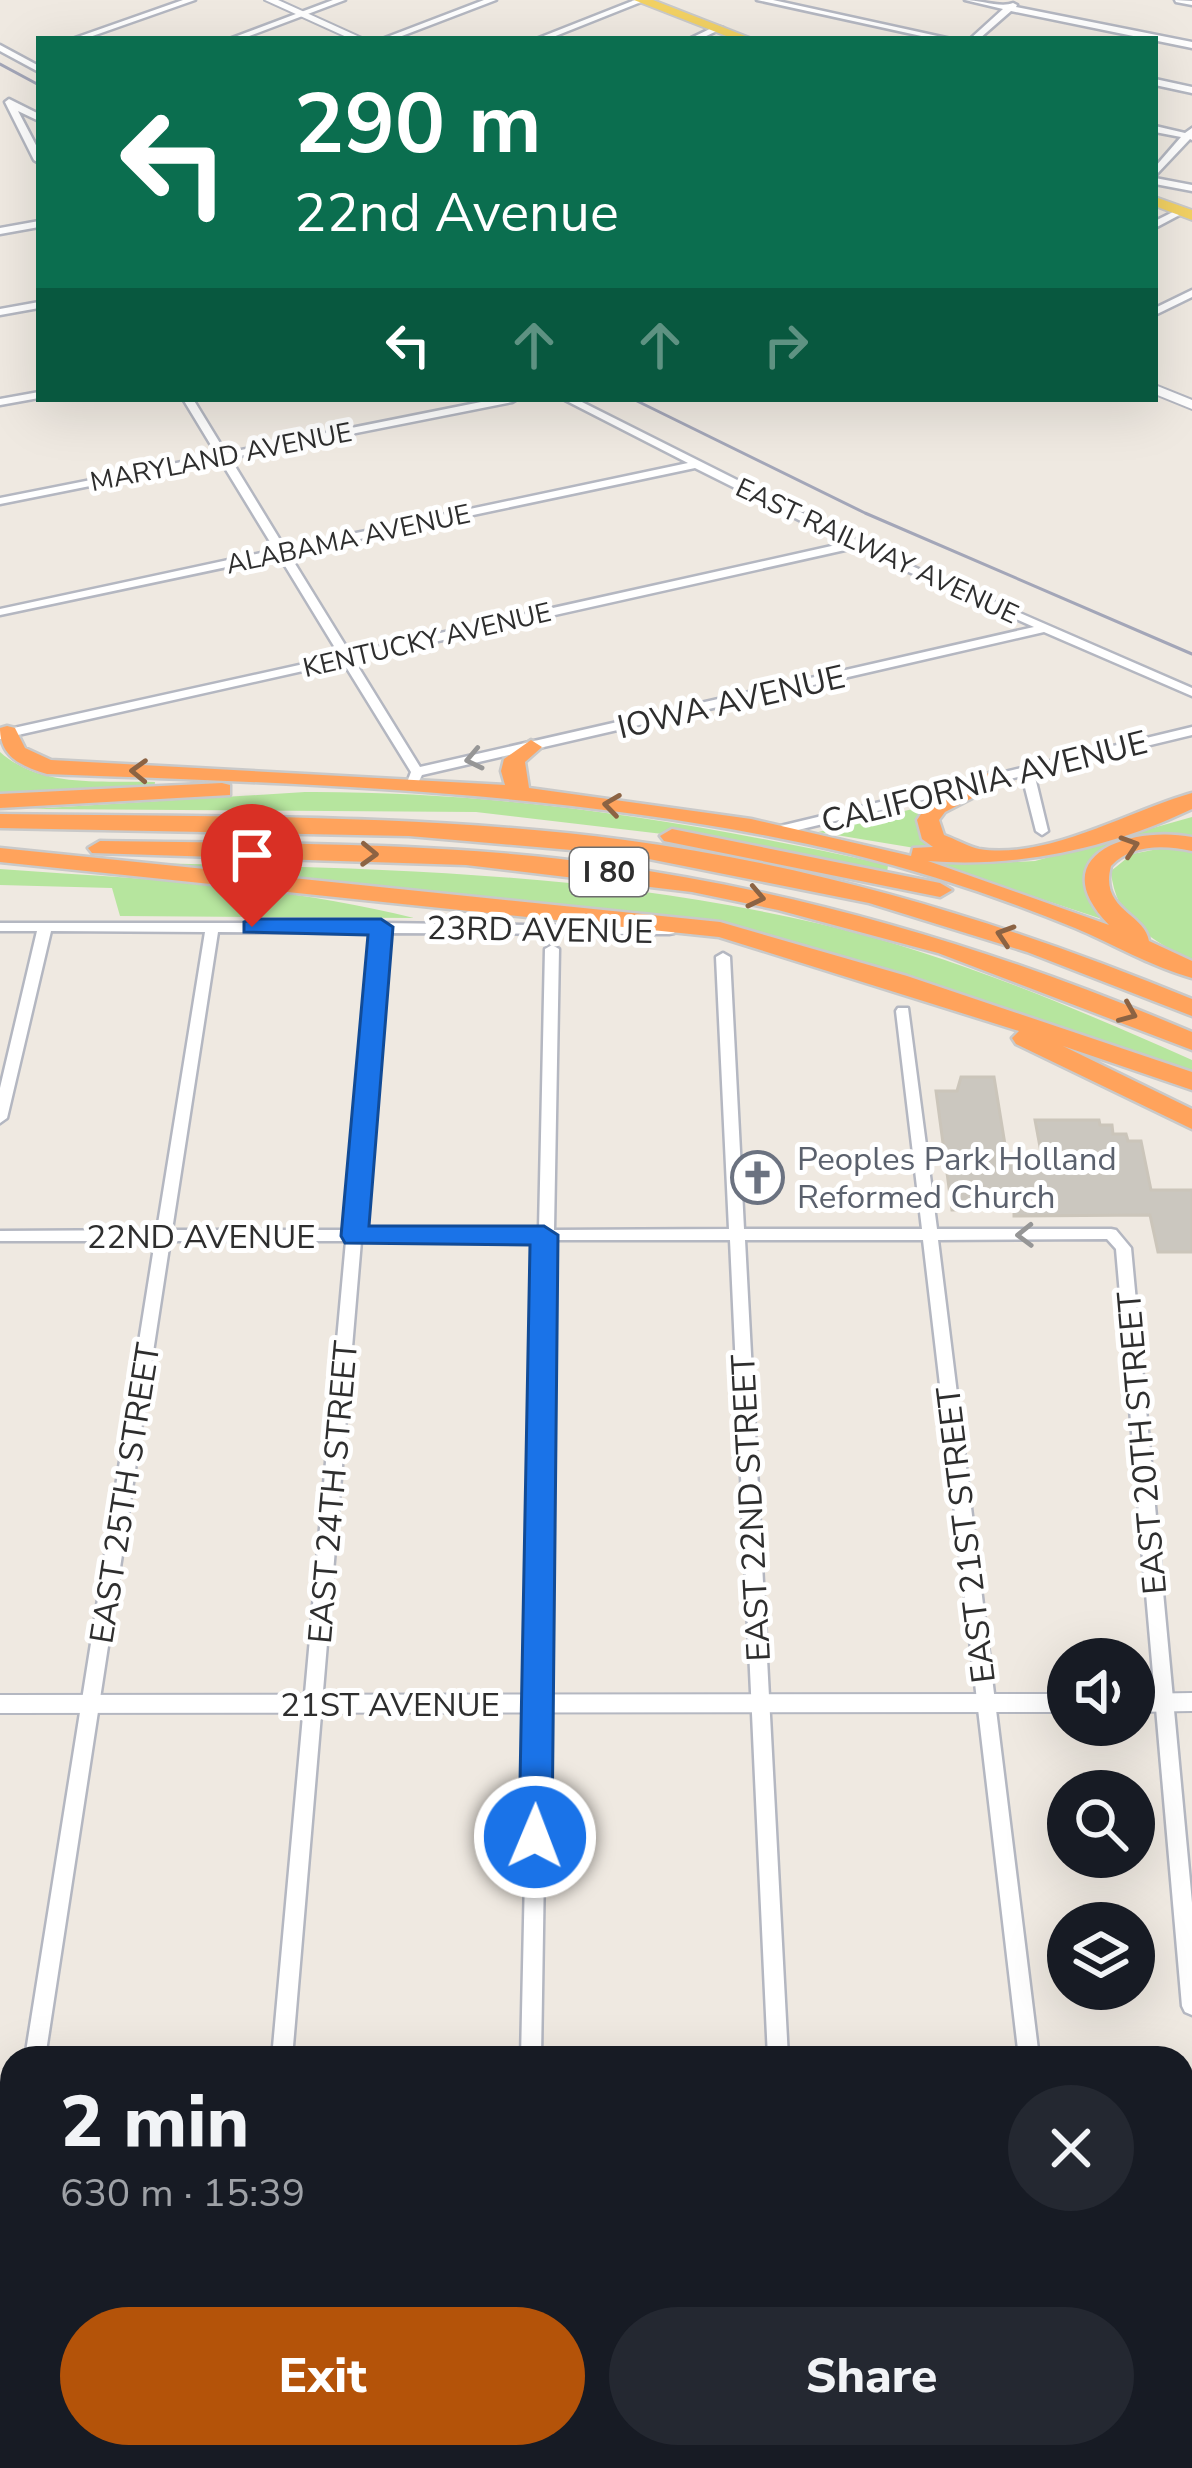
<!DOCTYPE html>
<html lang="en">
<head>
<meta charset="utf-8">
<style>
  :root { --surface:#171b24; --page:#242831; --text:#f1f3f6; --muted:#9ea1a6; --accent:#b45309 }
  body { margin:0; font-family:"Nunito Sans",sans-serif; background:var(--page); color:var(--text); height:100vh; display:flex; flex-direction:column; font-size:45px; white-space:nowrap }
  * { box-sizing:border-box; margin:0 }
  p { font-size:39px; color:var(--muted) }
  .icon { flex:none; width:66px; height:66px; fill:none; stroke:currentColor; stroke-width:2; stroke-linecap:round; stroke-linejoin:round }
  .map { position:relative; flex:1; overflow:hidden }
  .panel { position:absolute; left:0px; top:2046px; width:1194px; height:423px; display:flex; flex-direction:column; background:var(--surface); border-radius:36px 36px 0 0; box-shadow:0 12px 48px #0002 }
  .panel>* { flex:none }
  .guide { position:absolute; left:36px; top:36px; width:1122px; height:366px; border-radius:0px; box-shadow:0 12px 48px #0002; background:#0b6e4f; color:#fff; overflow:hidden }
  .tools { position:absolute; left:1047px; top:1638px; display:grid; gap:24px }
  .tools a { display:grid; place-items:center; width:108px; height:108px; border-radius:50%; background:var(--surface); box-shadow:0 12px 48px #0002; font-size:60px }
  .pin { position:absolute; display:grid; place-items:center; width:102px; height:102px; color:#fff; margin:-123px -51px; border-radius:50% 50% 50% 0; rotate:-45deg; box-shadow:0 0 12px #0007 }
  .pin .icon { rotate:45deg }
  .me { position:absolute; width:132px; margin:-66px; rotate:1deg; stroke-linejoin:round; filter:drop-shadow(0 0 9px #0008) }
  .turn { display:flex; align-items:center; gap:42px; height:252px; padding:0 60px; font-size:54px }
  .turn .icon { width:156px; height:156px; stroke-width:2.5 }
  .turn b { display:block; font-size:84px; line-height:102px }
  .lanes { display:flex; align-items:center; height:114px; padding:0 60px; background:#0003; justify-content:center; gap:60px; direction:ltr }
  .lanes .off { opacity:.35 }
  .round { display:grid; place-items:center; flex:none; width:126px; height:126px; border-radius:63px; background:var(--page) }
  .summary { display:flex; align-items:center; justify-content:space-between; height:204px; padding:0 60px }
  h1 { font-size:72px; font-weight:800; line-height:90px }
  .action { display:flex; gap:24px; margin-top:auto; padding:24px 60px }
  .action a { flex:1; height:138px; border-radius:72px; background:var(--accent); color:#fff; font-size:48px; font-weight:800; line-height:138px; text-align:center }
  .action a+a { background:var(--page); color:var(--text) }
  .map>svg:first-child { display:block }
</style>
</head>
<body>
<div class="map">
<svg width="1192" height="2468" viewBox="0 0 1192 2468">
  <rect width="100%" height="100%" fill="#efe9e1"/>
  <g fill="#b6e59e">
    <path d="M0,752C42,789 102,780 155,782L154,790L0,797Z"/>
    <path d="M305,792C502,791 696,822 888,865L887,873L722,841L476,812L30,809Z"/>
    <polygon points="925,806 919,828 933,851 818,832"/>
    <polygon points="1192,817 1192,841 1107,849 1111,922 920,859 976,864 1035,861"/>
    <path d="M1163,848L1192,851V962C1152,939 1115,921 1111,871L1132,854Z"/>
    <path d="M147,863C373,868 595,872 816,923C947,953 1070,1006 1192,1060V1080L858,962L782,939L705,924Z"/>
    <path d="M0,869C138,879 279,884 414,918L120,916L112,888L0,885Z"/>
  </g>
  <polygon fill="#cbc7bf" stroke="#cbc5ba" stroke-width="3" points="961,1077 994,1077 1008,1163 1043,1163 1035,1120 1099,1120 1100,1125 1112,1125 1113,1134 1126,1134 1128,1141 1141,1141 1151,1190 1192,1190 1192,1252 1158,1252 1150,1215 1014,1216 1014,1209 952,1210 936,1091 957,1091"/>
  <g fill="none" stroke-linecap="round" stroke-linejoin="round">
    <defs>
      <g id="minor">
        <polygon points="183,0 195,0 84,39 72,39"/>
        <polygon points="333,0 345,0 241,39 229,39"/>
        <polygon points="484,0 496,0 394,39 382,39"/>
        <polygon points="635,0 646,0 548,39 536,39"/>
        <polygon points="757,0 773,0 951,39 935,39"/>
        <path d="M965,0C980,0 1001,8 1013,3L1017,5L1016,7L1192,42V48L1011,11L979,39H970L1003,9Z"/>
        <polygon points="1175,0 1192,1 1192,5 1176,2"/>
        <polygon points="716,26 723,28 700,39 689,39"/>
        <polygon points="0,45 39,66 39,72 0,51"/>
        <polygon points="1155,79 1192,87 1192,93 1155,85"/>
        <polygon points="9,99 39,114 39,121 18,111 39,151 39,163 34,160 5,102"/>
        <polygon points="1155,126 1185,133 1192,128 1192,140 1190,139 1155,176 1155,167 1181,137 1155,132"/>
        <polygon points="1155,178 1192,185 1192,191 1155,184"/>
        <polygon points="1179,209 1187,211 1155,228 1155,221"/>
        <polygon points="39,221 39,227 0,234 0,228"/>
        <polygon points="1192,290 1192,297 1155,315 1155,308"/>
        <polygon points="39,302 39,308 0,315 0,309"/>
        <polygon points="39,392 39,398 0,405 0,399"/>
        <path d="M183,399H193L226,453L496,399H517L512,402L230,458L285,548L688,463L563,399H576L882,553L1192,688V696L1044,632L422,775L418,783L414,784L408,780L411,772L343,662L0,739V731L340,656L279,556L0,615V609L275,550L220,460L0,504V498L217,455ZM695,468L845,543L350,653L289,554ZM854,548L1034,627L420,767L354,660Z"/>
        <polygon points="1192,727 1192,735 1034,773 1048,831 1042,835 1036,831 1022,776 777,835 771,831 772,828"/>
        <path d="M0,923H381L674,927L676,930L674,933L669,934L387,933L362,1230H539L545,949L552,945L559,949L554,1230L729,1229L716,957L723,953L730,957L744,1229H922L896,1011L898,1008H908L937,1229H1111L1116,1230L1131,1248L1192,1903V2015L1185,2012L1182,2006L1116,1249L1107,1239L938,1240L1039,2058H1019L923,1240H745L788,2058H768L730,1240H554L541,2058H521L539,1240L361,1241L292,2058H272L346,1241H170L45,2058H25L155,1241H0V1231L157,1230L205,932L51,931L7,1118L0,1123V1088L37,931H0ZM218,932L374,933L347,1230H172Z"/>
        <polygon points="12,2192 12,2267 7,2285 0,2288 0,2214 5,2195"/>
        <rect x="1182" y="2248" width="10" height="20"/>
        <polygon points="236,2457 258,2457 257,2468 235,2468"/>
        <rect x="512" y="2457" width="22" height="11"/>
        <rect x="789" y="2457" width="22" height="11"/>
        <polygon points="1066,2457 1088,2457 1089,2468 1067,2468"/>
      </g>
      <g id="tertiary">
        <polygon points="265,0 278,0 364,39 351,39"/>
        <polygon points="1155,385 1192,400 1192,409 1155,394"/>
        <polygon points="1192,1693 1192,1711 1134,1712 1134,1694"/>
        <polygon points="1068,1694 1068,1712 0,1713 0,1695"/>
      </g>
      <g id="primary">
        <polygon points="634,0 653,0 753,39 734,39"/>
        <polygon points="1155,197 1192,210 1192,220 1155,206"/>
      </g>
      <g id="motorway">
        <path d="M7,726L15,728L25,748L51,760L505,785L501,771L504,759L531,740L542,747L525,762L529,788L751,819L911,856L913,848L933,847L922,839L917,820L929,802L999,768L1010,775L1007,780L945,812L939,820L944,835C955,839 969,847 979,849C1048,860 1130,810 1192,793V809C1110,848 1020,868 928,861L1109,925C1041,855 1131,825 1192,837V851C1164,845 1132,844 1111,866C1099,910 1145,913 1149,941L1192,961V978C1152,967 1113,944 1075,928C1002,898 927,873 851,854C588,791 316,784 47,774C21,766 0,757 0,728Z"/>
        <polygon points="222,783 230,785 230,795 0,808 0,794"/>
        <path d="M0,814C209,817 418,813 625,840C821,866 1010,924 1192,999V1016L1027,952L869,903L629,855L409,836L0,828Z"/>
        <polygon points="672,829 940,883 952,890 940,897 664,841 660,836"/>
        <path d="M100,841C269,844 440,841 608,865C811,893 1004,952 1192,1032V1050L938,953L778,910L692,892L466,865L92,853L88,848Z"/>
        <polygon points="0,848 720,922 907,976 1192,1072 1192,1090 1063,1046 1192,1109 1192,1129 1016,1044 1012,1038 1019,1031 719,937 0,862"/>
      </g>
    </defs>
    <use href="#minor" stroke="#b4b7c1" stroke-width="5"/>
    <use href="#tertiary" stroke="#b4b7c1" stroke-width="4"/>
    <use href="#primary" stroke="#c9c9c9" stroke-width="4"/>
    <use href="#motorway" stroke="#c9c9c9" stroke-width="5"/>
    <use href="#minor" fill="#fff" fill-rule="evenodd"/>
    <use href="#tertiary" fill="#fff" fill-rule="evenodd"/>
    <use href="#primary" fill="#f2d163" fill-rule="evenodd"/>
    <use href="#motorway" fill="#ffa35c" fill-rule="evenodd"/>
    <g stroke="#a3a6b8" stroke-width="3">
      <polyline points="0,64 39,85"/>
      <polyline points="633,399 865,513 1192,654"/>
    </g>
  </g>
  <defs><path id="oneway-chevron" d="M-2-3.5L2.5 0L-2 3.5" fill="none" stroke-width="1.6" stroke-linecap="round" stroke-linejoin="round" transform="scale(3)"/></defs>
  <g stroke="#969696">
    <use href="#oneway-chevron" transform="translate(474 759) rotate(168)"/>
    <use href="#oneway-chevron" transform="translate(1025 1235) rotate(179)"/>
  </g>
  <g stroke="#8c6343">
    <use href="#oneway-chevron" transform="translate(139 771) rotate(-178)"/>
    <use href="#oneway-chevron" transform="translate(612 805) rotate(-172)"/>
    <use href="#oneway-chevron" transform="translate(1130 846) rotate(-18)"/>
    <use href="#oneway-chevron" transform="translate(369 854) rotate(2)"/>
    <use href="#oneway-chevron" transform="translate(756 897) rotate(12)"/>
    <use href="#oneway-chevron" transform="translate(1005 935) rotate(-162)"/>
    <use href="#oneway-chevron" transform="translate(1128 1013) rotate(23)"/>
  </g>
  <polygon fill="#1a73e8" stroke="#114b97" stroke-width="3" points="252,919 381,919 393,927 369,1226 544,1226 558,1235 552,1837 547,1847 535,1852 523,1847 519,1837 530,1245 345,1243 341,1236 368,935 244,932 244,922"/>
  <defs>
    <symbol id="church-ring" viewBox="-11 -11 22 22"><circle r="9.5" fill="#fff" stroke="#6b7280" stroke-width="1.5"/><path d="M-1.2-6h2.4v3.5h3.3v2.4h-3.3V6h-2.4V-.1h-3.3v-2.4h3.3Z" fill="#6b7280"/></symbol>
  </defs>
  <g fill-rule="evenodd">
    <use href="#church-ring" x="728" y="1148" width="59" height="59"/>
  </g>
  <g text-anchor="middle" stroke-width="10" stroke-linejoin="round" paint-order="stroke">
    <g font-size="27" fill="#2e2e2e" stroke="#fff">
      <text transform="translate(221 457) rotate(-11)" y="9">MARYLAND AVENUE</text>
      <text transform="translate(348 539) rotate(-12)" y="9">ALABAMA AVENUE</text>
      <text transform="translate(877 551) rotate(25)" y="9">EAST RAILWAY AVENUE</text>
      <text transform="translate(427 640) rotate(-13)" y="9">KENTUCKY AVENUE</text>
    </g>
    <rect fill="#fff" stroke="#6d6d6d" stroke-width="3" x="570" y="848" width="78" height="48" rx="9"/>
    <g font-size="30" font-weight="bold" fill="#2e2e2e">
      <text x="609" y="882">I 80</text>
    </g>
    <g font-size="33" fill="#2e2e2e" stroke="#fff">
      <text transform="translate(731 701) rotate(-13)" y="12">IOWA AVENUE</text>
      <text transform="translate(984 781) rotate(-14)" y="12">CALIFORNIA AVENUE</text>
      <text transform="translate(540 929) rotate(1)" y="12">23RD AVENUE</text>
      <text x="201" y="1248">22ND AVENUE</text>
      <text transform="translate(1141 1443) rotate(-95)" y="12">EAST 20TH STREET</text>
      <text transform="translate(332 1492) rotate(-85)" y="12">EAST 24TH STREET</text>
      <text transform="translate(124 1493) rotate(-81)" y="12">EAST 25TH STREET</text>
      <text transform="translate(750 1508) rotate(-93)" y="12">EAST 22ND STREET</text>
      <text transform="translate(965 1535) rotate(-97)" y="12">EAST 21ST STREET</text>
      <text x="390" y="1716">21ST AVENUE</text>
    </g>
    <g font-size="33" fill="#5b616d" stroke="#fff" text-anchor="start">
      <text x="797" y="1170">Peoples Park Holland<tspan x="797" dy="38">Reformed Church</tspan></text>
    </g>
  </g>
</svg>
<div class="tools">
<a><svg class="icon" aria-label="sound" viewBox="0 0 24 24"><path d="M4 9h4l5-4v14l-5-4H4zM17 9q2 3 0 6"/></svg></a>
<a><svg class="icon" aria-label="search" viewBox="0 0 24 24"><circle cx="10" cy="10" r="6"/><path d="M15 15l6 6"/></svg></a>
<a><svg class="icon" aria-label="layers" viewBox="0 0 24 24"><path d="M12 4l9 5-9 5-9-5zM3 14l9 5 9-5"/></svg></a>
</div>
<div class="pin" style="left:252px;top:927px;background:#d93025"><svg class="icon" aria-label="arrive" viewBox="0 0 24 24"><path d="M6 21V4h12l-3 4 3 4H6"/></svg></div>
<svg class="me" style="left:535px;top:1837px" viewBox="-20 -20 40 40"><circle r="17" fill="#1a73e8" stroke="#fff" stroke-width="3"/><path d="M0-11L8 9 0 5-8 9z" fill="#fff"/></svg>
<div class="guide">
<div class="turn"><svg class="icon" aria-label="left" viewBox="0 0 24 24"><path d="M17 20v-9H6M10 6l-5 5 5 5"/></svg><div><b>290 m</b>22nd Avenue</div></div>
<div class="lanes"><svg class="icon" aria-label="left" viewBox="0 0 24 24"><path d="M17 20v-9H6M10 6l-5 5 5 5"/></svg><svg class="icon off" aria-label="ahead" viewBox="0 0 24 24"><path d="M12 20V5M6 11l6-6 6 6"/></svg><svg class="icon off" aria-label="ahead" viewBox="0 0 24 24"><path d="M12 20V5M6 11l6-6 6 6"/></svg><svg class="icon off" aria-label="right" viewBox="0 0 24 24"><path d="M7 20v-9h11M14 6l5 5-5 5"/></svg></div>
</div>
<section class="panel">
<div class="summary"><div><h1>2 min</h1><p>630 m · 15:39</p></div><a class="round"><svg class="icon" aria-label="close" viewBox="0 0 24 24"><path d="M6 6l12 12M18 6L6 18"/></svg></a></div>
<div class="action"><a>Exit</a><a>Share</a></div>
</section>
</div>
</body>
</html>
